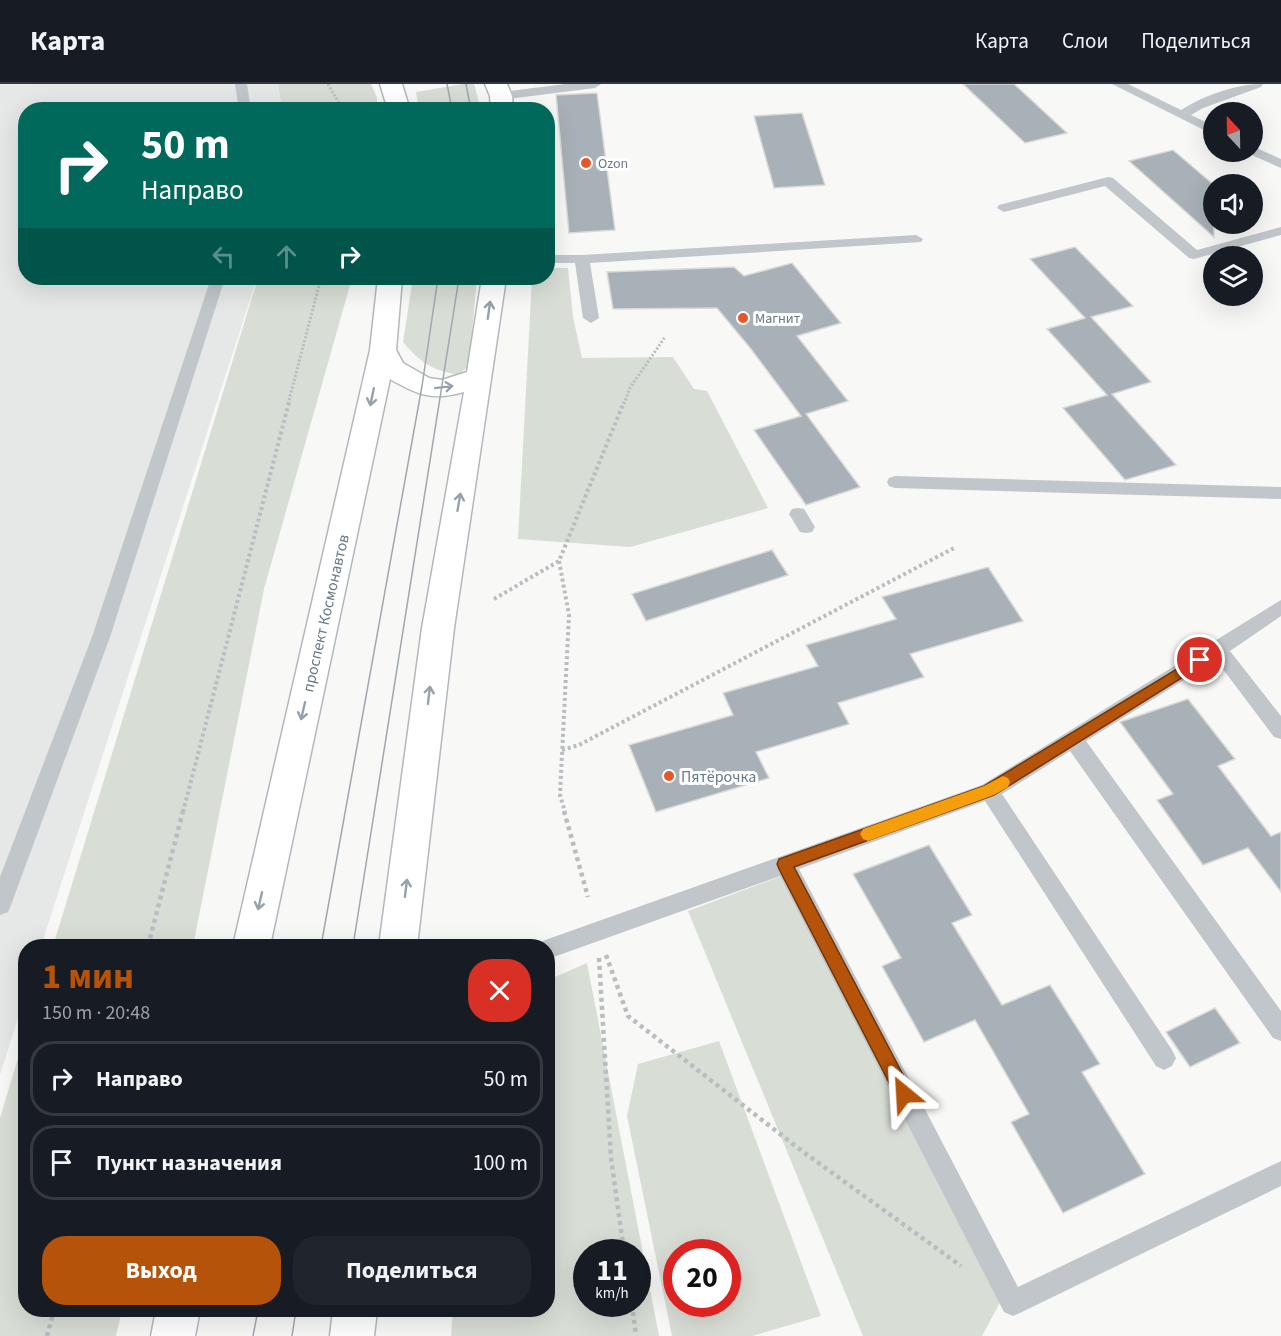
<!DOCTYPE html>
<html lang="ru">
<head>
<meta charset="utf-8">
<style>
  :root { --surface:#171b24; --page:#20242c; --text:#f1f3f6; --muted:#9ea1a6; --line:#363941; --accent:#b45309 }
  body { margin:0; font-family:"Source Sans 3",sans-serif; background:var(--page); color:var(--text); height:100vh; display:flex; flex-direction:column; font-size:22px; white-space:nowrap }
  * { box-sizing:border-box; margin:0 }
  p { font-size:20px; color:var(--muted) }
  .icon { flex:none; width:33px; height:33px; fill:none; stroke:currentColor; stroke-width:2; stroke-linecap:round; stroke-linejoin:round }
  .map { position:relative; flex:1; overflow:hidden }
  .panel { position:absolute; left:18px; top:855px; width:537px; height:378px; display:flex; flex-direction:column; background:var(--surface); border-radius:24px; box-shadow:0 6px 24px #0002 }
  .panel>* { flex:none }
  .hud { position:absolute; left:18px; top:18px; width:537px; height:183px; border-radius:24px; box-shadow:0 6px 24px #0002; background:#00695c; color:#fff; overflow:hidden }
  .needle { width:39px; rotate:338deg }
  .controls { position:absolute; left:1203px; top:18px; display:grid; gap:12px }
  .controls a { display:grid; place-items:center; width:60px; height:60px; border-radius:50%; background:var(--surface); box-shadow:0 6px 24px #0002; font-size:30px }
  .speed { position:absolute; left:573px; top:1155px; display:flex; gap:12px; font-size:30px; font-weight:700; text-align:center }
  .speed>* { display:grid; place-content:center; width:78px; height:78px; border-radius:50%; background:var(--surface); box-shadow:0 6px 24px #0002; line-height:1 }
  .speed small { font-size:15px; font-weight:400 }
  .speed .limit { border:9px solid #d22; background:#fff; color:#111 }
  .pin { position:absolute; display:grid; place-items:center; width:51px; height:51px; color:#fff; margin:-26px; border:3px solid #fff; border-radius:50%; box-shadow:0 2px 6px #0007 }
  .me { position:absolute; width:66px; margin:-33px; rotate:333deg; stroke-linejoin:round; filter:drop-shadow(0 0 4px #0008) }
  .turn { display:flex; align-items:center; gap:21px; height:126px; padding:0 24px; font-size:27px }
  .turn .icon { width:78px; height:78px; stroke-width:2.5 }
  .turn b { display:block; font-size:42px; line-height:51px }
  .lanes { display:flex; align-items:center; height:57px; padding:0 24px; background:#0003; justify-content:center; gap:30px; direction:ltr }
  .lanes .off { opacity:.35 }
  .round { display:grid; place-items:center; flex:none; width:63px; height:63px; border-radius:24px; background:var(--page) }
  .overview { display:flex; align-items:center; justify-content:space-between; height:102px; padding:0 24px }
  h1 { font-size:36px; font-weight:700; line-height:45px; color:var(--accent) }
  .cta { display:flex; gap:12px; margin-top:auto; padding:12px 24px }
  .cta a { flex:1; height:69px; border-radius:24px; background:var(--accent); color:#fff; font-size:24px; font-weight:700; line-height:69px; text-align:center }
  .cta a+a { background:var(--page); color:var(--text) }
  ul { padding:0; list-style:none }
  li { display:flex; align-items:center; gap:18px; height:75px; margin:0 12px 9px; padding:0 12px; border:3px solid var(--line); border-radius:24px }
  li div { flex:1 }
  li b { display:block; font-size:22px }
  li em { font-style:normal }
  header { display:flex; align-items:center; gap:36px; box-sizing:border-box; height:84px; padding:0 30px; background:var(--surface); border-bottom:2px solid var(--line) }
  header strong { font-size:28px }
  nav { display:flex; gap:33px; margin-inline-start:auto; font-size:21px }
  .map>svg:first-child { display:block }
</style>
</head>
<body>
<header>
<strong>Карта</strong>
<nav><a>Карта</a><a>Слои</a><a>Поделиться</a></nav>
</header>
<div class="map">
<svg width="1281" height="1252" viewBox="0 0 1281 1252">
  <rect width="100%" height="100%" fill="#f8f8f6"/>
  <polygon fill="#e6e7e7" points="0,0 278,0 282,25 26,26 26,194 257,194 41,862 26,862 25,912 0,991"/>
  <g fill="#d8ddd5" fill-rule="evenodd">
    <polygon points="278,0 371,0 377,14 377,25 282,25"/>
    <polygon points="463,0 474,0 481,25 419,25 416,8"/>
    <polygon points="548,184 568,184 573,233 582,274 673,273 694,305 707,307 768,424 630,463 518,455 532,194 548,194"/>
    <polygon points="258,194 352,194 264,505 193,862 53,862"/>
    <path d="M413,194H477L469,282L458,291C430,285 421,279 403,258Z"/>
    <polygon points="781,792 1003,1213 982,1252 863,1252 688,827"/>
    <path d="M587,879L659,1252H451L453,1226H548V896ZM638,1168V1220H586V1168Z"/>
    <polygon points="25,951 26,1226 122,1226 116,1252 0,1252 0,1034"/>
    <path d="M719,957L821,1232L752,1252H672L627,1032L638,980ZM676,1168H728V1220H676Z"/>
  </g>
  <g fill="#a8b1b7" stroke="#dadad8" stroke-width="1.5">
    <polygon points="963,0 1014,0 1067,49 1025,59"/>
    <polygon points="597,9 615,146 569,149 556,11"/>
    <polygon points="802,29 825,101 774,104 754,32"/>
    <polygon points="1173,66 1214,101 1214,153 1129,77"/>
    <polygon points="1075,163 1133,222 1091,233 1151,298 1112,310 1176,381 1125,396 1063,324 1107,311 1047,245 1085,234 1030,175"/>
    <polygon points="792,179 841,239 797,252 848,317 806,330 860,403 806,421 754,346 801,332 751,265 717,224 613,225 607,188 734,183 744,192"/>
    <polygon points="772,466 788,491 646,537 632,510"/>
    <polygon points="988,483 1023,537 910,570 924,593 838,619 849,640 756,668 769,694 656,728 629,661 733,631 723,609 818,582 806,561 896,535 882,513"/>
    <polygon points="1188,615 1235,675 1218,682 1271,752 1281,748 1281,808 1248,764 1203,781 1157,716 1173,710 1120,638"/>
    <polygon points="929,761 972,831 952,839 1002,921 1050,901 1100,980 1082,988 1145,1090 1063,1129 1011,1038 1029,1030 975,936 924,958 882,882 901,874 853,790"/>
    <polygon points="1215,924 1240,959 1190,983 1166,948"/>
  </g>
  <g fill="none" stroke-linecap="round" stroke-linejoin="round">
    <defs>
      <g id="primary">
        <polygon points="380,0 402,0 410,26 388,26"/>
        <polygon points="485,0 507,0 512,12 513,26 491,26 490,12"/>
        <path d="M378,194H402L396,266L403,279L429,294L442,296L467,288L482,194H506L454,544L417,862H379L422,544L464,308C432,317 418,311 390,295L270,862H233L370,266Z"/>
        <polygon points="156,1226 200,1226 195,1252 151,1252"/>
        <polygon points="333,1226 377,1226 374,1252 330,1252"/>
      </g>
    </defs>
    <use href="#primary" stroke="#b3b8bc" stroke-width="3"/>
    <g stroke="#b9bdc0" stroke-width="3" stroke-dasharray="2 2" stroke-linecap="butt">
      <polyline points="328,0 343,26"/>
      <polyline points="288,320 321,194"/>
      <polyline points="624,320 630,304 665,253"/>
    </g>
    <g stroke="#b9bdc0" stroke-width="4" stroke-dasharray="3 3" stroke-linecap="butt">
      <polyline points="559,477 569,531 560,711 565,728"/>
      <polyline points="494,515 559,477 624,318"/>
      <polyline points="562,666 579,661 954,464"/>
      <polyline points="183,728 289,318"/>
    </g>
    <g stroke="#b9bdc0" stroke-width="4.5" stroke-dasharray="4 4" stroke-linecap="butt">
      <polyline points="564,727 588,813"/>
      <polyline points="148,862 183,727"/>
      <polyline points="606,871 628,932 802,1067 961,1182"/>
      <polyline points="599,874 611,1074 624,1168"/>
      <polyline points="632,1220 636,1252"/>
      <polyline points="47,1252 54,1226"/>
    </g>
    <g fill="#c1c6ca" fill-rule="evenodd">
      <polygon points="235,0 247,0 251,26 239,26"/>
      <polygon points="565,0 601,0 595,4 501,16 495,12 501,8"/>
      <path d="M1112,0H1128L1181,26C1205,11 1236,0 1263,0L1261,3L1203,24L1191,31L1214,42V51Z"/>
      <polygon points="1252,62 1281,75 1281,84 1247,69 1252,68"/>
      <polygon points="1108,93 1113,94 1197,166 1281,143 1281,151 1194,175 1189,174 1105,102 1004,128 997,124 999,121"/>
      <polygon points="916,151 923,155 921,158 590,179 599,234 591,239 583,234 575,179 548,179 548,171 582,171"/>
      <polygon points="211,194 225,194 110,553 11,821 8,828 0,831 0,793 92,553"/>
      <polygon points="895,392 1281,403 1281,415 895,404 889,402 887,398 889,394"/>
      <polygon points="798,424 804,425 815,443 812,448 806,449 800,448 789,430 792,425"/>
      <polygon points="1281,516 1281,532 1230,567 1281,632 1281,655 1274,653 1216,576 1086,657 1281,927 1281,957 1273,954 1070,667 1002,710 1172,966 1176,974 1172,982 1164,986 1156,982 985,717 799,785 1018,1203 1281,1077 1281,1102 1022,1228 1013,1232 1004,1228 780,792 548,875 548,862 538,862 540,858 548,855 982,701"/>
    </g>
    <use href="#primary" fill="#fff" fill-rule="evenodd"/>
    <g stroke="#a0a8ae" stroke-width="1.5">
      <polyline points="447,0 452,26"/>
      <polyline points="466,0 471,26"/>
      <polyline points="321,862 422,302 438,194"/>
      <polyline points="353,862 459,194"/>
      <polyline points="253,1252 258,1226"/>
      <polyline points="292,1252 296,1226"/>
    </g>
  </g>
  <defs><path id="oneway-shaft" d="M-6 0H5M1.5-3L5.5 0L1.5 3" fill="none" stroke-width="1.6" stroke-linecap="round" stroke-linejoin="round" transform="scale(1.5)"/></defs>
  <g stroke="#95a1ab">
    <use href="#oneway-shaft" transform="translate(489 226) rotate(-82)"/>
    <use href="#oneway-shaft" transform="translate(444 303) rotate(-7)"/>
    <use href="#oneway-shaft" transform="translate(372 313) rotate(102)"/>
    <use href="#oneway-shaft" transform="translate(459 418) rotate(-80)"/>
    <use href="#oneway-shaft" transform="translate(429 611) rotate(-83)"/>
    <use href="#oneway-shaft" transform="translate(303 627) rotate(103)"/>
    <use href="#oneway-shaft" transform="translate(406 804) rotate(-83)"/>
    <use href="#oneway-shaft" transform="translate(260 817) rotate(103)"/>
  </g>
  <polygon fill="#b45309" stroke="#753606" stroke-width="1.5" points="1200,571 1206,576 1204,580 994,711 794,783 910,1004 912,1010 910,1016 904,1018 898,1016 779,785 777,780 779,775 984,702"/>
  <polygon fill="#f59e0b" points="1003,692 1008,694 1010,698 1008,703 994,711 868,757 863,755 860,750 863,745 984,702"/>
  <g fill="#e55629" stroke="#fff" stroke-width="2">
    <circle cx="586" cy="79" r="6"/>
    <circle cx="743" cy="234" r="6"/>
    <circle cx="669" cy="692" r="6"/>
  </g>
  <g text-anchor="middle" stroke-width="6" stroke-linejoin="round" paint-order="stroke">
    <g font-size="14" fill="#677987" stroke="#fff" text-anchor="start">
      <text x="598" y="84">Ozon</text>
      <text x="755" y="239">Магнит</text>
    </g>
    <g font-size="16" fill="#677987" stroke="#fff">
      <text transform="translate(325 529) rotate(-77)" y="6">проспект Космонавтов</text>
    </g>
    <g font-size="16" fill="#677987" stroke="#fff" text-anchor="start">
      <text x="681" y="698">Пятёрочка</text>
    </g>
  </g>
</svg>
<div class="controls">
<a><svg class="needle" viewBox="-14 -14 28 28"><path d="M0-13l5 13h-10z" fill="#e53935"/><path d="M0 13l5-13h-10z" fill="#9ea1a6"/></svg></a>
<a><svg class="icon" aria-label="sound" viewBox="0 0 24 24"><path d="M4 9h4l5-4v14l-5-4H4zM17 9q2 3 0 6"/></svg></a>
<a><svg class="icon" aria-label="layers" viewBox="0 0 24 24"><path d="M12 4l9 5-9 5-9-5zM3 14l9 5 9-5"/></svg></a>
</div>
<div class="speed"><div>11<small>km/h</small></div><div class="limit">20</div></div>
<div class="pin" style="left:1200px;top:576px;background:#d93025"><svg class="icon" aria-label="arrive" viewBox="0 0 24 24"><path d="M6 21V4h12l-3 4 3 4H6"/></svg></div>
<svg class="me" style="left:904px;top:1010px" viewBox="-20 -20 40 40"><path d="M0-17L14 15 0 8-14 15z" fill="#b45309" stroke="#fff" stroke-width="4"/></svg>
<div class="hud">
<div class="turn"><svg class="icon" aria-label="right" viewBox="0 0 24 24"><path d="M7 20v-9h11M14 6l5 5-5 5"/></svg><div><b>50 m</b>Направо</div></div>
<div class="lanes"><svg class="icon off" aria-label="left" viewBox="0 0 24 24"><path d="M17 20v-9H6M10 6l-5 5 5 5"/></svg><svg class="icon off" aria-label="ahead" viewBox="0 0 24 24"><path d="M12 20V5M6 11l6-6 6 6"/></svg><svg class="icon" aria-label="right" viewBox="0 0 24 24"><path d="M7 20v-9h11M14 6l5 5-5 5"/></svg></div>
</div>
<section class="panel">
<div class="overview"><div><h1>1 мин</h1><p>150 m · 20:48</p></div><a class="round" style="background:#d93025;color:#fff"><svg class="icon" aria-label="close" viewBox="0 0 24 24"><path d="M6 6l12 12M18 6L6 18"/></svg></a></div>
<ul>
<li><svg class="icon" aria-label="right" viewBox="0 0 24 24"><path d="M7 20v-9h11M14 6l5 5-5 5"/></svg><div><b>Направо</b></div><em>50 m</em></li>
<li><svg class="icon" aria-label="arrive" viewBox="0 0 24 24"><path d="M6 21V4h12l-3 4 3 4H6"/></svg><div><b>Пункт назначения</b></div><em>100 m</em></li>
</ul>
<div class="cta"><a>Выход</a><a>Поделиться</a></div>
</section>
</div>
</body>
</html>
